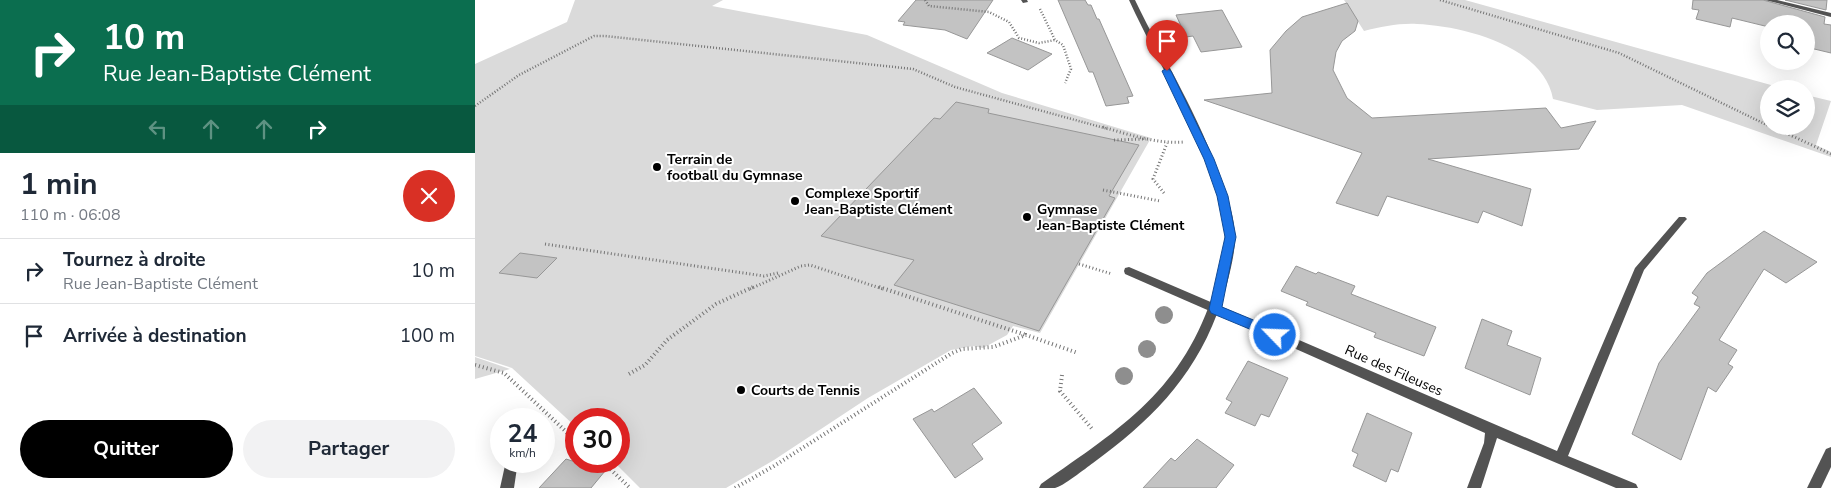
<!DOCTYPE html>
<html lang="fr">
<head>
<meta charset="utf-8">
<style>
  :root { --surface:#fff; --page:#f2f2f3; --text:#1f2937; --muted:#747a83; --line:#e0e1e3; --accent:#000 }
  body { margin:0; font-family:"Nunito Sans",sans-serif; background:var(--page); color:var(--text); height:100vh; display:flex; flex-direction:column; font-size:19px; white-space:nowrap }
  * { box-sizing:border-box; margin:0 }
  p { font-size:16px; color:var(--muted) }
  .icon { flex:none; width:28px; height:28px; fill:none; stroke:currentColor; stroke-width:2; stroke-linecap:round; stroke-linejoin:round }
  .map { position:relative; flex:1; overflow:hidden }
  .side { display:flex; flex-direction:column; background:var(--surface); width:475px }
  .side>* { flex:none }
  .top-card { background:#0b6e4f; color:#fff; overflow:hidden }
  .buttons { position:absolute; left:1285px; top:15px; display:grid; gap:10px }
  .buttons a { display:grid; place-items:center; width:55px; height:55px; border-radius:50%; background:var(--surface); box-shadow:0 5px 20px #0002; font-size:25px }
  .speed { position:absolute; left:15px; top:408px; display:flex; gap:10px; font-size:25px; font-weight:700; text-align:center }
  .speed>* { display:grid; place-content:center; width:65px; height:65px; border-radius:50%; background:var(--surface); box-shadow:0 5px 20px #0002; line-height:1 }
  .speed small { font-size:12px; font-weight:400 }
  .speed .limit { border:8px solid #d22; background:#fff; color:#111 }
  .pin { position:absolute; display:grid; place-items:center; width:42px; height:42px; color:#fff; margin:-51px -21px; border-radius:50% 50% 50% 0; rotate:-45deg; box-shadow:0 0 5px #0007 }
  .pin .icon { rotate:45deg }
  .me { position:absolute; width:55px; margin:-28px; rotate:294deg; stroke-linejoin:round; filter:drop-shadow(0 0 4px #0008) }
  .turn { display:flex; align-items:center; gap:18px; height:105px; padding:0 20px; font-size:22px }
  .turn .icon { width:65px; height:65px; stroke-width:2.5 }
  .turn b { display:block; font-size:35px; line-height:42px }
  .lanes { display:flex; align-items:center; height:48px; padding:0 20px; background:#0003; justify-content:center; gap:25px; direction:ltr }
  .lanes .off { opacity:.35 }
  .round { display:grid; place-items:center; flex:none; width:52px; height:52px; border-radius:26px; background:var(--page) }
  .head { display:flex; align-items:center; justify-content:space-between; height:85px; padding:0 20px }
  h1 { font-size:30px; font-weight:700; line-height:38px }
  .button { display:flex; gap:10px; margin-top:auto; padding:10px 20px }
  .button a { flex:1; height:58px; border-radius:30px; background:var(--accent); color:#fff; font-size:20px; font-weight:700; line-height:58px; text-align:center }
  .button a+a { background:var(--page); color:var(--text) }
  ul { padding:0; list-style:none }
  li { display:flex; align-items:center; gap:15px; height:65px; padding:0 20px; border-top:1px solid var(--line) }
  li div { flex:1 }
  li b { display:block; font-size:19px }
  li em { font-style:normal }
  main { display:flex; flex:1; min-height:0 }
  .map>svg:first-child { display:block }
</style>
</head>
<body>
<main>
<section class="side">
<div class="top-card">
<div class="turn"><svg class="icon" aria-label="right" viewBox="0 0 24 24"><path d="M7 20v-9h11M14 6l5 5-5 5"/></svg><div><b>10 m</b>Rue Jean-Baptiste Clément</div></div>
<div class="lanes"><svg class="icon off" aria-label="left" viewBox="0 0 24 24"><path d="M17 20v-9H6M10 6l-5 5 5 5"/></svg><svg class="icon off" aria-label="ahead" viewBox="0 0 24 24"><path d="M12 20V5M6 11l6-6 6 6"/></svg><svg class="icon off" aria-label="ahead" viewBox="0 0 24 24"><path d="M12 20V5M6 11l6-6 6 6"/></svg><svg class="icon" aria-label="right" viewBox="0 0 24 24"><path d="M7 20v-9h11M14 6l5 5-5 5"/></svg></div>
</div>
<div class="head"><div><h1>1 min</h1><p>110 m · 06:08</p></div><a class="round" style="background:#d93025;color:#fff"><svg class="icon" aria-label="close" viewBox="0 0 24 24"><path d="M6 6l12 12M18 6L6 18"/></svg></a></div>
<ul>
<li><svg class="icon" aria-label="right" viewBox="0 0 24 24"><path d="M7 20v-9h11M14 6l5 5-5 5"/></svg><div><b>Tournez à droite</b><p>Rue Jean-Baptiste Clément</p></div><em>10 m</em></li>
<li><svg class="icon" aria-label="arrive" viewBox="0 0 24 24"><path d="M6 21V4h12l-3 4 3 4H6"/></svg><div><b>Arrivée à destination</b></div><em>100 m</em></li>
</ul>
<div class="button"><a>Quitter</a><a>Partager</a></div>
</section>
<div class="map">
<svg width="1356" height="488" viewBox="0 0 1356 488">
  <rect width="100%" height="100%" fill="#fff"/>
  <g fill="#dadada">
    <polygon points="100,0 248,0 237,6 392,35 527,93 676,138 565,333 538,326 532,335 508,348 498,346 476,350 393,398 299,460 251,488 165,488 138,461 144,461 144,419 101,419 101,427 37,368 0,356 0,64 92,22"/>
    <path d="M869,0H990L1310,89H1294V126H1331V95L1356,101L1341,145L1356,152V157L1207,105L1122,110L1078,99C1069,46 988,26 942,24C924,23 906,27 889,31Z"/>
    <polygon points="0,357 35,369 0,379"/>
  </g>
  <g fill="#c3c3c3" stroke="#979797">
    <polygon points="441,0 518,0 492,39 470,30 428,25 430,22 423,21"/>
    <polygon points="583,0 610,0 613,5 616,5 622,19 624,19 658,96 652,97 654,103 631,106 618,72 614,72"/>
    <polygon points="1218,0 1288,0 1350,17 1349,24 1356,25 1356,53 1331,47 1331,24 1294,24 1294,27 1257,18 1255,27 1221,19 1224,10 1217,9"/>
    <polygon points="1310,0 1352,0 1351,10"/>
    <polygon points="872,3 883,21 880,31 867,41 861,52 858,70 872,98 897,118 1071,108 1086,128 1121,121 1104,149 953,159 1056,189 1047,226 1008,211 1003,223 912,196 903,216 861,203 887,153 729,100 797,93 795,50 811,31 827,17"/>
    <polygon points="747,10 767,47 726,52 718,36 711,37 701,15"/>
    <polygon points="537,38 577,54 553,70 512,53"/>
    <polygon points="481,102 514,109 513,113 664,145 634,196 640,198 564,331 419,285 439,260 346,236 459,118 465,119"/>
    <polygon points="1289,231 1342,262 1311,283 1289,269 1244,340 1262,350 1253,364 1258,367 1241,392 1233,387 1206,460 1157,434 1184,363 1225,307 1219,304 1223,297 1217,293 1232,273"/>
    <polygon points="45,253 82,258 62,278 24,273"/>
    <polygon points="821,266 841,274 843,272 880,286 876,294 961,327 949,356 899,337 901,333 831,305 833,302 806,291"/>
    <polygon points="1007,319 1037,331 1032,345 1066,358 1055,395 990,368"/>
    <polygon points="773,361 813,378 794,417 786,414 780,426 750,413 757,402 751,399"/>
    <polygon points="499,388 527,423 497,444 508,459 480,478 438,419 457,409 459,412"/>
    <polygon points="892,413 937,433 923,472 916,469 911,482 878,466 883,454 877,451"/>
    <polygon points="722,439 759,465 741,488 668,488 696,458 700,461"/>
    <polygon points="91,459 130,471 116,488 64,488"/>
  </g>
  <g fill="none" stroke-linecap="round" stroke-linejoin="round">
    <g stroke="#757575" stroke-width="2.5" stroke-dasharray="1 2" stroke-linecap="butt">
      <polyline points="450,0 454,6 514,12 534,22 544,38 564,43 580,40"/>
      <polyline points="965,0 1144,53 1294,126"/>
      <polyline points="565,9 580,40 588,45 596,69 590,83"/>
      <polyline points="0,106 44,75 119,36 130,36 438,69 480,87 633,129"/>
      <polyline points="1295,126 1301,129"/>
    </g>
    <g stroke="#757575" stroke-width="3" stroke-dasharray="1 2.5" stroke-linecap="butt">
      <path d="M628,127C655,135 682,144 709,142"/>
      <polyline points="1298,127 1356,154"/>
      <polyline points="639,140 671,139"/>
      <polyline points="628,190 685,201"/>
      <polyline points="689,193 678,179 692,143"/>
      <polyline points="70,244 289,276 303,273"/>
      <polyline points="604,264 637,274"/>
      <polyline points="275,289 326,266 335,265 408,289"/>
    </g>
    <g stroke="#757575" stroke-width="4" stroke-dasharray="1 3" stroke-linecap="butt">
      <polyline points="404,287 551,335"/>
      <polyline points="0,365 29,373 101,441"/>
      <polyline points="154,374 170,365 192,340 241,304 278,287"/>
      <polyline points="587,375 585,391 618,430"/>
      <polyline points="127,461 155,488"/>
      <polyline points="260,488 299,466 477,353 487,349 518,347 551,335 603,353"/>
    </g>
    <g fill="#535353" fill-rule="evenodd">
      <polygon points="546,0 552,0 553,2 548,3"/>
      <polygon points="654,267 745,306 746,309 745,312 737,312 650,274 649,271 650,268"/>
      <polygon points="31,461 43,461 39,488 25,488"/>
    </g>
    <g fill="#535353" fill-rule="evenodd">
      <path d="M654,0H660C689,60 725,117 746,180C753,199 760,218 760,239C760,256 751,290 745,306L1082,451L1160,268L1204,217H1210L1212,219L1210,221L1169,270L1093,456L1161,484L1163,488H1141L1022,438L1006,488H992L1009,443L1010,433L742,314C717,380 674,422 618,463C611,468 587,487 580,488C575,488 569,488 564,488L566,484C648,427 709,389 740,288C746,267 752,244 749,221C737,148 685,68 654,0Z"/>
      <polygon points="1290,0 1302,0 1356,13 1356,17"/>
    </g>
    <polygon fill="#535353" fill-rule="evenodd" points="1356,447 1356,467 1346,488 1332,488 1351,449"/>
  </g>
  <g fill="#8e8e8e">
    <circle cx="689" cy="315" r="9"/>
    <circle cx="672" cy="349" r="9"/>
    <circle cx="649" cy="376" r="9"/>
  </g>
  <polygon fill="#1a73e8" stroke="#114b97" points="692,68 696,71 739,159 753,196 761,237 747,307 805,331 806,335 805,338 796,338 736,313 734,309 750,237 742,196 729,159 687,71"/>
  <g fill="#000" stroke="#fff" stroke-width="2">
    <circle cx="182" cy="167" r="5"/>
    <circle cx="320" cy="201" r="5"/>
    <circle cx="552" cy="217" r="5"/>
    <circle cx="266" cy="390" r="5"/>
  </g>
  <g text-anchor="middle" stroke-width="4" stroke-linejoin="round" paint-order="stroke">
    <g font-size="14" font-weight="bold" fill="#000" stroke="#fff" text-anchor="start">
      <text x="192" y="164">Terrain de<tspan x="192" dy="16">football du Gymnase</tspan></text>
      <text x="330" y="198">Complexe Sportif<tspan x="330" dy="16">Jean-Baptiste Clément</tspan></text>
      <text x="562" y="214">Gymnase<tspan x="562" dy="16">Jean-Baptiste Clément</tspan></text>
      <text x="276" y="395">Courts de Tennis</text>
    </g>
    <g font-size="14" fill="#000" stroke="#fff">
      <text transform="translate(919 370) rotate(24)" y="5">Rue des Fileuses</text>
    </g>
  </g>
</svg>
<div class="buttons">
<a><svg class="icon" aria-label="search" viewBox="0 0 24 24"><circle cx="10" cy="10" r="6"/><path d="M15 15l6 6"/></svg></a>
<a><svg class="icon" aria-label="layers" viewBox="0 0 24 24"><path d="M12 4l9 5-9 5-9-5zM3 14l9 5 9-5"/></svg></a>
</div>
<div class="speed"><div>24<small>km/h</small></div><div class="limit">30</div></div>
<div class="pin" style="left:692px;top:71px;background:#d93025"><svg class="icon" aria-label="arrive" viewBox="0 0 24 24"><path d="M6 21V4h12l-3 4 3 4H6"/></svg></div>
<svg class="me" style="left:800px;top:335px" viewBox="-20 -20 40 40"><circle r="17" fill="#1a73e8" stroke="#fff" stroke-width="3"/><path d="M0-11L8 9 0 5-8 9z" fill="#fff"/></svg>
</div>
</main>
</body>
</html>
